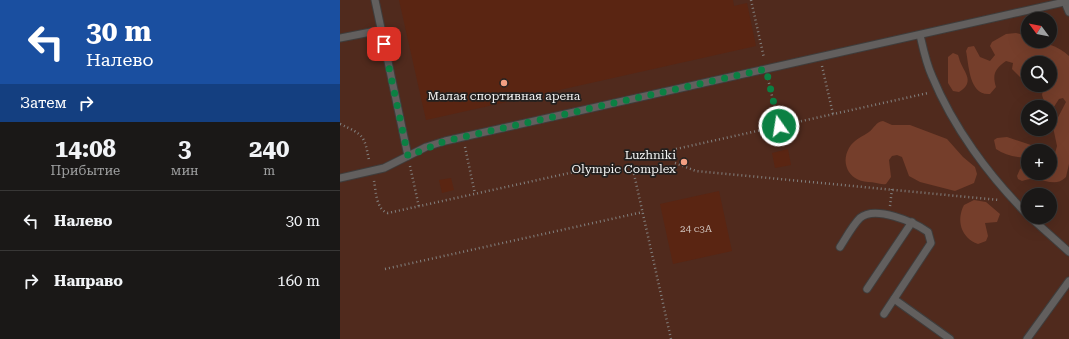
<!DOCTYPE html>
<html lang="ru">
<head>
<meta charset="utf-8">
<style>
  :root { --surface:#1a1817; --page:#272524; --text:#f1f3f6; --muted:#9fa0a1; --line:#383736 }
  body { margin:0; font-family:"Roboto Serif",serif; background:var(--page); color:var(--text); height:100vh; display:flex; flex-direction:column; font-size:15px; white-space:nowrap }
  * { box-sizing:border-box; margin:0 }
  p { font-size:13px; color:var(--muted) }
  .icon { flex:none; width:22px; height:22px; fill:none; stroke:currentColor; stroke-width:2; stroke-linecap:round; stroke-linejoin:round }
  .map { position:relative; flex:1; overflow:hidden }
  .drawer { display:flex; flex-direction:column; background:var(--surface); width:340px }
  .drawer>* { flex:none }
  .guide { background:#1a4fa0; color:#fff; overflow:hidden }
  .needle { width:26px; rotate:302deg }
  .tools { position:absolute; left:681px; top:12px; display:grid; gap:8px }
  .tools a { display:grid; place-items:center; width:36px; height:36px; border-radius:50%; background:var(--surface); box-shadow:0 4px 16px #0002,0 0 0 1px var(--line); font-size:20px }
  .pin { position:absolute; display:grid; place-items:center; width:34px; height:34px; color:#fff; margin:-17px; border-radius:8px; box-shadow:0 2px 6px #0006 }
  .me { position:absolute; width:44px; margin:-22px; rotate:347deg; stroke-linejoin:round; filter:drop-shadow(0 0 3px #0008) }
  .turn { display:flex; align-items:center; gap:14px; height:84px; padding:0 20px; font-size:18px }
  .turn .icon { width:52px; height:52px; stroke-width:2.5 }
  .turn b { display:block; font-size:28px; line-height:34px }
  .then { display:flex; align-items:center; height:38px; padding:0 20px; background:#0003; gap:8px; font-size:15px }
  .eta { display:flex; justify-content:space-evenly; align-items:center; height:68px; text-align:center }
  .eta b { font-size:24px; font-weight:700; line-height:28px }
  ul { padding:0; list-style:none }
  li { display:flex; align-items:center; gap:12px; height:60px; padding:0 20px; border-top:1px solid var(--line) }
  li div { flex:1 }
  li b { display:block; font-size:15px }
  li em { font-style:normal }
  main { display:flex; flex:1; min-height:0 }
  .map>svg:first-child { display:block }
</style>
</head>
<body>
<main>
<section class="drawer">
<div class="guide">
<div class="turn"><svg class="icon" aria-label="left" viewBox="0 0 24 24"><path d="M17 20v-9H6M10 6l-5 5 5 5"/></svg><div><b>30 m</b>Налево</div></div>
<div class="then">Затем<svg class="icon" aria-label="right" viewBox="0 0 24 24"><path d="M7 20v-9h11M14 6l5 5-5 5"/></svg></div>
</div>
<div class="eta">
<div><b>14:08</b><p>Прибытие</p></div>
<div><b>3</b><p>мин</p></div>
<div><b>240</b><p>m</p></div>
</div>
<ul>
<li><svg class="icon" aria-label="left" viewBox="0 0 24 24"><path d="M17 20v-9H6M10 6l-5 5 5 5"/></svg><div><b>Налево</b></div><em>30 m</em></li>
<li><svg class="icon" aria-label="right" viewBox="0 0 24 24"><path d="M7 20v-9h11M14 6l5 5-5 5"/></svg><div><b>Направо</b></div><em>160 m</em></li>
</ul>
</section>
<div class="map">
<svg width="729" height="339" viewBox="0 0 729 339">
  <rect width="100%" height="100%" fill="#23201f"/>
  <path fill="#502a1d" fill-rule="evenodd" d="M0,0H729V339H0ZM688,19H710V41H688ZM688,63H710V85H688ZM688,107H710V129H688ZM688,151H710V173H688ZM688,195H710V217H688Z"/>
  <g fill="#753e2b">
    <path d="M676,33L688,36V41C702,41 719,46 729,56V164L726,177C716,187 707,180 695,179C691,178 686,180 682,181L678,179L677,176L680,169L688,165V173H710V158L714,157L717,146L713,127L726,102L723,98L719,99L710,113V107H706L702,95L704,85H710V63H688V79L680,77L672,69L673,63L666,61C655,69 652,74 656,87L650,94C629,96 629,65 626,51L628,47L634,46L640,57L650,61L655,55L650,46L652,42L666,34Z"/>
    <path d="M613,53L618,55L619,58C622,71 637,81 619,92L613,91L608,83V57Z"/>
    <path d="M543,121L552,125H570L607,139L623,157L635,167L637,174L634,183L615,191L580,182L569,176L562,157L557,155L552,156L549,160L551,177L546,184C540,185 535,182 528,182C508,181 499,161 511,145C516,139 523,136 529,132C534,128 536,122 543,121Z"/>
    <path d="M667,137L694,146L695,151H688V157C676,158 665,155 656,149L654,140L657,138Z"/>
    <path d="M634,200L646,202L660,214L657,222L645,223L648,236L646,241L638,244C621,238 616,220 624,205Z"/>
  </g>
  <g fill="#5a2512">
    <polygon points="59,0 393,0 394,6 407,3 416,46 86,120"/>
    <polygon points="448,149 451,165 435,168 432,153"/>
    <polygon points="111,178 114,190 102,193 99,180"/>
    <polygon points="379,191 392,251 333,264 320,204"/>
  </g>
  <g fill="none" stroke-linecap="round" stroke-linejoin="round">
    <defs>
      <g id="service">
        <polyline points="35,0 68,156"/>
        <polyline points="724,0 729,12"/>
        <path d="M580,35C583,48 586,63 592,76C613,127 649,176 688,215"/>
        <polyline points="0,38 41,30"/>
        <polyline points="0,178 44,168 86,147 105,141 729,1"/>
        <polyline points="690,217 729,252"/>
        <path d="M500,247C506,238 512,226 520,218C535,205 574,222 588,232L591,243L544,314"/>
        <polyline points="527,289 572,222"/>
        <polyline points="554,299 610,339"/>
        <polyline points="687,339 729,281"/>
      </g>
    </defs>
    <use href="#service" stroke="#3f3d3c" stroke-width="9"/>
    <g stroke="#82807f" stroke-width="2.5" stroke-dasharray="1 3" stroke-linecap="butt">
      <polyline points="411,0 424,58"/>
      <polyline points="482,66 493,114"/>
      <polyline points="428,79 439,126"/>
      <path d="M0,124C24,135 24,135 29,160"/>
      <polyline points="125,147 135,194"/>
      <polyline points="336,149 588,93"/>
      <polyline points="335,163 356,171 659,200"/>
      <polyline points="70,166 79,207"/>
      <polyline points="294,174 331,339"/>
      <path d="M34,181C36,191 36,210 48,213L243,170"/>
      <polyline points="550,206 552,189"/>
      <polyline points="45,269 303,212"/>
    </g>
    <use href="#service" stroke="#625f5e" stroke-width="7"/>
  </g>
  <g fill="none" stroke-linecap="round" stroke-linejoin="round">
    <polyline stroke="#0b8043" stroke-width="7" stroke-dasharray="0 12.6" points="44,44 68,156 105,141 426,69 439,126"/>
  </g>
  <g fill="#f39f82" stroke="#23201f" stroke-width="1.5">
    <circle cx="164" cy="83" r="4"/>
    <circle cx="344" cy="162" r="4"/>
  </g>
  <g text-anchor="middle" stroke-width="3.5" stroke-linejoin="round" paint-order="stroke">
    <g font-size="10" fill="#cec0ba">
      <text x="356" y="232">24 с3А</text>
    </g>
    <g font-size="12" fill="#f4f3f2" stroke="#23201f">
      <text x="164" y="100">Малая спортивная арена</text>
      <text x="336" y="159" text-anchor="end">Luzhniki<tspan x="336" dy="14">Olympic Complex</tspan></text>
    </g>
  </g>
</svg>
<div class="tools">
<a><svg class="needle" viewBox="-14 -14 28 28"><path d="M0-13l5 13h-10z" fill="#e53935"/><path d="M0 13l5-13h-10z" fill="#9fa0a1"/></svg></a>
<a><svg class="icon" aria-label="search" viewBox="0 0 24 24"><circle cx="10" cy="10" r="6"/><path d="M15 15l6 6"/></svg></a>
<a><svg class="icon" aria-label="layers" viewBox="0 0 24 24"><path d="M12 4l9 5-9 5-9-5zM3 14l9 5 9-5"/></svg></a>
<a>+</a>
<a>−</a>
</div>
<div class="pin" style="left:44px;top:44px;background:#d93025"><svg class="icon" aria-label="arrive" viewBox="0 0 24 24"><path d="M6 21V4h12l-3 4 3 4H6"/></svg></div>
<svg class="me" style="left:439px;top:126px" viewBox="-20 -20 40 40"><circle r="17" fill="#0b8043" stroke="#fff" stroke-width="3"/><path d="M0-11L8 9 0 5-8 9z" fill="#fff"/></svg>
</div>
</main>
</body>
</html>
